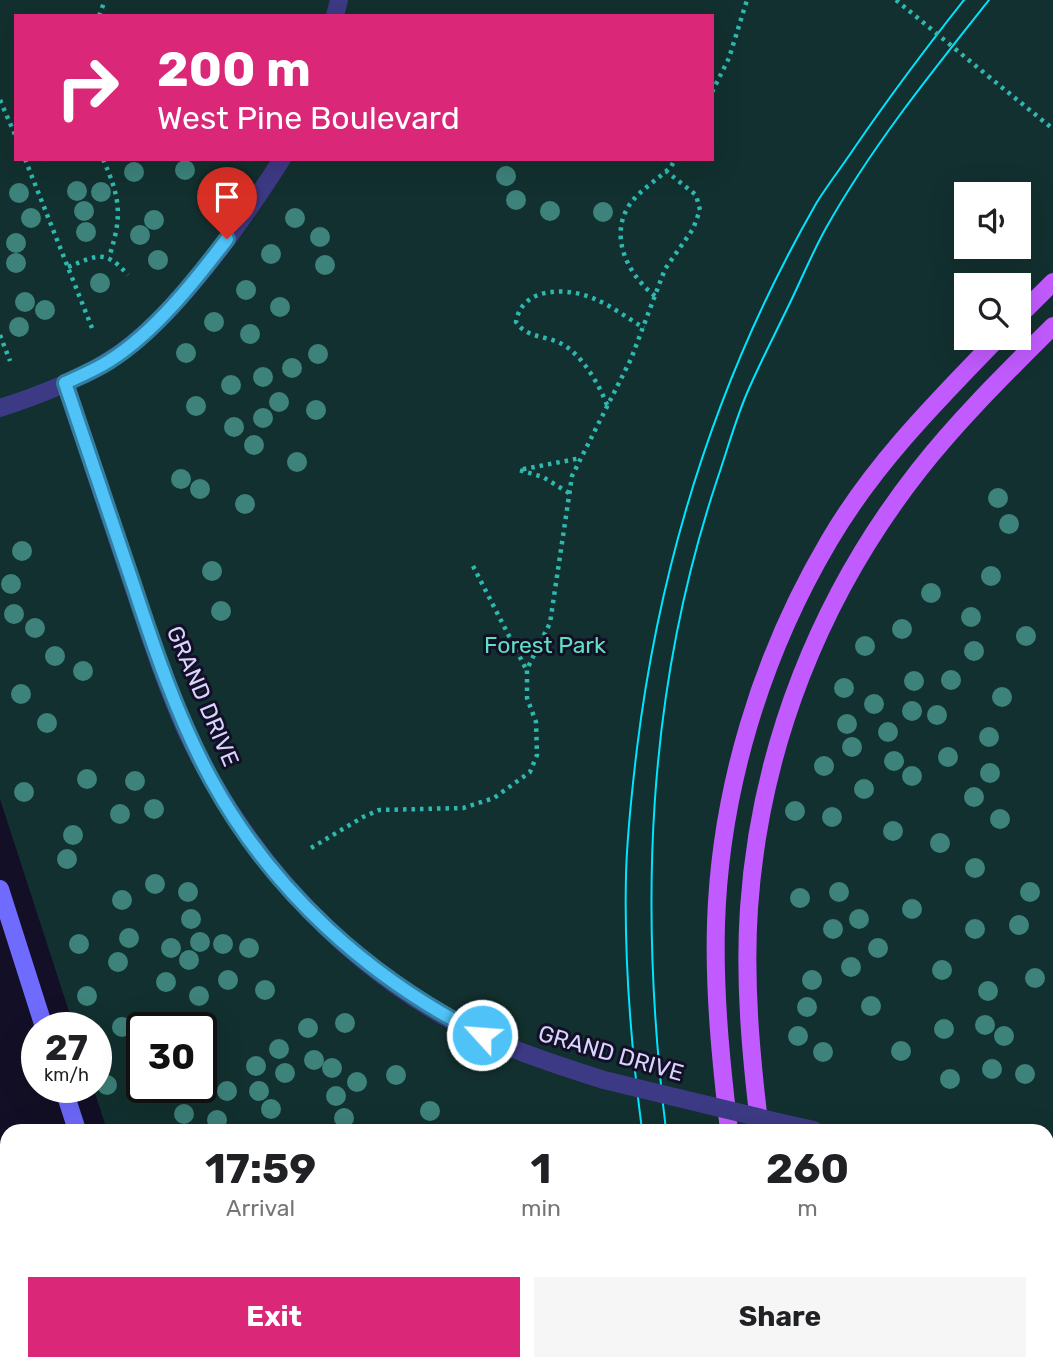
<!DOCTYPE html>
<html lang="en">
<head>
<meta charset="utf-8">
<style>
  :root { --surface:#fff; --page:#f6f6f6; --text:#202124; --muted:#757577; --accent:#db2777 }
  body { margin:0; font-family:Rubik,sans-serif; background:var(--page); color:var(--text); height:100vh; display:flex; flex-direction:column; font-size:26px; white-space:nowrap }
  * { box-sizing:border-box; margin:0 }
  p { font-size:23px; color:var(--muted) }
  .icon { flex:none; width:38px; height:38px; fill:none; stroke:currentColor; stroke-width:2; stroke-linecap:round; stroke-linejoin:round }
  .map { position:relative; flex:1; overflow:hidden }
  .side { position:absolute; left:0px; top:1124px; width:1054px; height:247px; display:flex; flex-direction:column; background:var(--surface); border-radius:21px 21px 0 0; box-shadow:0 7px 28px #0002 }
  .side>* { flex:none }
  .top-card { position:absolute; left:14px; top:14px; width:700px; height:147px; border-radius:0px; box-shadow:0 7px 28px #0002; background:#db2777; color:#fff; overflow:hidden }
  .tools { position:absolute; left:954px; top:182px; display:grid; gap:14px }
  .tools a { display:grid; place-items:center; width:77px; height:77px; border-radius:0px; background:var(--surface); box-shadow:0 7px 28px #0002; font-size:35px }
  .speed { position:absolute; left:21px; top:1012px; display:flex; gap:14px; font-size:35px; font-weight:700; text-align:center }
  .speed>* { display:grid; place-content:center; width:91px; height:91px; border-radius:50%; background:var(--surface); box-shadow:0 7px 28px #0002; line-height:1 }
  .speed small { font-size:18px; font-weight:400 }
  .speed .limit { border:4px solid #111; border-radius:10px; background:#fff; color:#111 }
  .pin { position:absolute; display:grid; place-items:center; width:60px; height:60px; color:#fff; margin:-72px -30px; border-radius:50% 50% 50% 0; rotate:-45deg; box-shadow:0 0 7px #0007 }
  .pin .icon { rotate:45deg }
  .me { position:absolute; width:77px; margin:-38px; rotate:296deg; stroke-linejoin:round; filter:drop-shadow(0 0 5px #0008) }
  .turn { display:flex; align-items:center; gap:24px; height:147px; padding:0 28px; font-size:32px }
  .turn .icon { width:91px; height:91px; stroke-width:2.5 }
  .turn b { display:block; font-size:49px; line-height:60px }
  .eta { display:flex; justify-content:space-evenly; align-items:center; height:119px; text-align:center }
  .eta b { font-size:42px; font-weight:700; line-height:49px }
  .cta { display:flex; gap:14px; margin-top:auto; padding:14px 28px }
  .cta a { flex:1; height:80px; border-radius:0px; background:var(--accent); color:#fff; font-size:28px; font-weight:700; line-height:80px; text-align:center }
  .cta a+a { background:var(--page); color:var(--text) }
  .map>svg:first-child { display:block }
</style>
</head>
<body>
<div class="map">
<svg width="1053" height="1370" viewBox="0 0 1053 1370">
  <rect width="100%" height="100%" fill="#130f26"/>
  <path fill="#12302f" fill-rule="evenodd" d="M0,0H1053V1370H184L182,1363H1046V1130H107L93,1087H96V1027H74L0,799ZM16,16H712V159H16ZM966,194H1018V247H966ZM966,285H1018V338H966ZM142,1027H201V1087H142Z"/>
  <g fill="#241b47" stroke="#3b2d73" stroke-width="2">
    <polygon points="1046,1357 1052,1366 1044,1370 947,1370 955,1365 954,1363 993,1363 995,1366 1000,1363 1046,1363"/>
    <polygon points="7,1361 37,1363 39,1370 0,1370 0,1364"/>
  </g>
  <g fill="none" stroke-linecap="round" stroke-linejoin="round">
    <g stroke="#2fb8b0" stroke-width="4.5" stroke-dasharray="3.5 5" stroke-linecap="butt">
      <polyline points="99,16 105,0"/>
      <polyline points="988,76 1053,129"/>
      <polyline points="712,92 729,58 747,0"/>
      <polyline points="0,100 16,137"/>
      <polyline points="25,159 92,328"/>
      <path d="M103,159C120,198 123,215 109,257"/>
      <path d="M68,267C98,255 105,249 128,275"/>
      <path d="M655,296C628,275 608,236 630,204C640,190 658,179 671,167L675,159"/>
      <polyline points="0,335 10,361"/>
      <path d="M607,405C599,384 581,353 560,343C543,335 527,338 516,322C522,285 570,287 597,300C613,307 629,319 644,328"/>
      <polyline points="569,493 543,477 519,470 581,458"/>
      <polyline points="473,566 526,669"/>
      <polyline points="311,848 363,817 379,810 463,808 494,798 530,772 537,755 536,722 527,698 527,669 550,623 572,476 631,359 665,269 693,229 700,210 696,195 666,171"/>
      <polyline points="1046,1328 1053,1339"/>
      <polyline points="996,1363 997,1363"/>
    </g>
    <g stroke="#3d3a85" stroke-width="18">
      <polyline points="335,16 339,0"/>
      <path d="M65,383C88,452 111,520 134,589C150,637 166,686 187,733C243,851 333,953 447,1018C496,1045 550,1063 604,1080"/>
      <path d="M0,408C37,396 75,382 108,361C173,322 241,223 282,159"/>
      <polyline points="778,1122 814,1130"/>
      <polyline points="1046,1184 1053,1185"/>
    </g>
    <g stroke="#6f6bff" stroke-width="18">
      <polyline points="0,889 44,1027"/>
      <polyline points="63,1087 77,1130"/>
      <polyline points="150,1363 152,1370"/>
    </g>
    <g stroke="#c25bff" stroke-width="18">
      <polyline points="1018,317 1053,282"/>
      <path d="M729,1130C721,1062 714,993 716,924C720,791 761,656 829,541C874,464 937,401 998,338"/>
      <path d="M760,1130C751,1057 744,982 749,908C760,748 820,596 919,470C959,419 1007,372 1053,326"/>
      <polyline points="762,1363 763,1370"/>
      <polyline points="796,1363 797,1370"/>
    </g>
    <g stroke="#00e5ff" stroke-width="2">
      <path d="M642,1130C631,1046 624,960 626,875C627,833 632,790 637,748C661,555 720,371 817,202C829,183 843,165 855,147C890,96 926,48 964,0"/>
      <path d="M666,1130C639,909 646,693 717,480C727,451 735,421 747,393C759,365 773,338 786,311C800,283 811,255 826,228C872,146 931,73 989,0"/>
      <polyline points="673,1363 674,1370"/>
      <polyline points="698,1363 699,1370"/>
    </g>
    <polyline stroke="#2fb8b0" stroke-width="4.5" stroke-dasharray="3.5 5" stroke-linecap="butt" points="896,0 988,76"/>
    <polyline stroke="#3d3a85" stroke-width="18" points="604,1080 778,1122"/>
  </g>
  <g fill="#3d827b">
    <circle cx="185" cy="170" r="10"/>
    <circle cx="134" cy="172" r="10"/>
    <circle cx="506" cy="176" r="10"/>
    <circle cx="77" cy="191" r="10"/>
    <circle cx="101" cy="192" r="10"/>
    <circle cx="19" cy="193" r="10"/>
    <circle cx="208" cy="193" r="10"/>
    <circle cx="516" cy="200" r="10"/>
    <circle cx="84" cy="211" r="10"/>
    <circle cx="550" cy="211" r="10"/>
    <circle cx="603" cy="212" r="10"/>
    <circle cx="31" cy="218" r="10"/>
    <circle cx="295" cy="218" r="10"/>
    <circle cx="154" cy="220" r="10"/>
    <circle cx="86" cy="232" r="10"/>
    <circle cx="140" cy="235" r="10"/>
    <circle cx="320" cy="237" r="10"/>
    <circle cx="16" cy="243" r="10"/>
    <circle cx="271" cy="254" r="10"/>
    <circle cx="158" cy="260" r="10"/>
    <circle cx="16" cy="263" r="10"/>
    <circle cx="325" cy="265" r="10"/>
    <circle cx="100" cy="283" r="10"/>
    <circle cx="246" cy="290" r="10"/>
    <circle cx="25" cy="302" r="10"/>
    <circle cx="280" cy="307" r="10"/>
    <circle cx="45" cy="310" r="10"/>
    <circle cx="214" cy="322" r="10"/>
    <circle cx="19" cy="327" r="10"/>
    <circle cx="250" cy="334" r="10"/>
    <circle cx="186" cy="353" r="10"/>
    <circle cx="318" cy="354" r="10"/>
    <circle cx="292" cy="368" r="10"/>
    <circle cx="263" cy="377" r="10"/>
    <circle cx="231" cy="385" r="10"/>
    <circle cx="279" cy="402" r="10"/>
    <circle cx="196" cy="406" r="10"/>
    <circle cx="316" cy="410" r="10"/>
    <circle cx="263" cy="418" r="10"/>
    <circle cx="234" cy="427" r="10"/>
    <circle cx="254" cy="445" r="10"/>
    <circle cx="297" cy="462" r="10"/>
    <circle cx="181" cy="479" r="10"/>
    <circle cx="200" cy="489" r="10"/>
    <circle cx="998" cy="498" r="10"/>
    <circle cx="245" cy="504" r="10"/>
    <circle cx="1009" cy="524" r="10"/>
    <circle cx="22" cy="551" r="10"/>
    <circle cx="212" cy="571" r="10"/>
    <circle cx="991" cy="576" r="10"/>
    <circle cx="11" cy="584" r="10"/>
    <circle cx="931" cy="593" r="10"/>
    <circle cx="221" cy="611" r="10"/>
    <circle cx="14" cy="614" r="10"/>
    <circle cx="971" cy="617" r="10"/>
    <circle cx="35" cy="628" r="10"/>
    <circle cx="902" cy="629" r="10"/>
    <circle cx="1026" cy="636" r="10"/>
    <circle cx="865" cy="646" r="10"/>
    <circle cx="974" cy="651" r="10"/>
    <circle cx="55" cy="656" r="10"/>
    <circle cx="83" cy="671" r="10"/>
    <circle cx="951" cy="680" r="10"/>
    <circle cx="914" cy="681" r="10"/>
    <circle cx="844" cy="688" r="10"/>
    <circle cx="21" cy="694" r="10"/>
    <circle cx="1002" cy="697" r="10"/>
    <circle cx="874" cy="704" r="10"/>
    <circle cx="912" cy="711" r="10"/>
    <circle cx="937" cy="715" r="10"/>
    <circle cx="47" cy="723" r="10"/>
    <circle cx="847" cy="724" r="10"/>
    <circle cx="888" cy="732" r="10"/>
    <circle cx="989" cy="737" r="10"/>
    <circle cx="852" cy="747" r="10"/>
    <circle cx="948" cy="757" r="10"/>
    <circle cx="894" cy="761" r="10"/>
    <circle cx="824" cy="766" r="10"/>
    <circle cx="990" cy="773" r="10"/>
    <circle cx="912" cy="776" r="10"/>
    <circle cx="87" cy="779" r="10"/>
    <circle cx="135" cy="781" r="10"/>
    <circle cx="864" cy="789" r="10"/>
    <circle cx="24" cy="792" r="10"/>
    <circle cx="974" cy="797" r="10"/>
    <circle cx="154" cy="809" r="10"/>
    <circle cx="795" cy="811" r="10"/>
    <circle cx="120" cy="814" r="10"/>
    <circle cx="832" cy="817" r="10"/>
    <circle cx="1000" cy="819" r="10"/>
    <circle cx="893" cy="831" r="10"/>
    <circle cx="73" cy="835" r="10"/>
    <circle cx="940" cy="843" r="10"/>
    <circle cx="67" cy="859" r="10"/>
    <circle cx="975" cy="868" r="10"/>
    <circle cx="155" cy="884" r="10"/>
    <circle cx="188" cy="892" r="10"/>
    <circle cx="839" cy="892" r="10"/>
    <circle cx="1030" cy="892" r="10"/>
    <circle cx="800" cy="898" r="10"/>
    <circle cx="122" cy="900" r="10"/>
    <circle cx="912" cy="909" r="10"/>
    <circle cx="191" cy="919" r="10"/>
    <circle cx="859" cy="919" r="10"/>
    <circle cx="1019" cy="925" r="10"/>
    <circle cx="833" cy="929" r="10"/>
    <circle cx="975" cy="929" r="10"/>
    <circle cx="129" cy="938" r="10"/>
    <circle cx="200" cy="942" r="10"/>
    <circle cx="79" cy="944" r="10"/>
    <circle cx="223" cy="944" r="10"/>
    <circle cx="171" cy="948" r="10"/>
    <circle cx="249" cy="948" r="10"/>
    <circle cx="878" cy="948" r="10"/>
    <circle cx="189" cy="960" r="10"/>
    <circle cx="118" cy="962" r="10"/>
    <circle cx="851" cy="967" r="10"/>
    <circle cx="942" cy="970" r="10"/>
    <circle cx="1035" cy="978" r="10"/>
    <circle cx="228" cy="980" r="10"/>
    <circle cx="812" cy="980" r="10"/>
    <circle cx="166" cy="982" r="10"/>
    <circle cx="265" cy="990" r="10"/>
    <circle cx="988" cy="991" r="10"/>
    <circle cx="87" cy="996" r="10"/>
    <circle cx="199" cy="996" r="10"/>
    <circle cx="871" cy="1006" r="10"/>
    <circle cx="807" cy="1007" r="10"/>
    <circle cx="345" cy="1023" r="10"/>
    <circle cx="985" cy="1025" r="10"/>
    <circle cx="122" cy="1027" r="10"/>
    <circle cx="308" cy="1028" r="10"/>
    <circle cx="944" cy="1029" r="10"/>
    <circle cx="798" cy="1036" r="10"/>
    <circle cx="1004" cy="1036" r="10"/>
    <circle cx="279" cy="1049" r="10"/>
    <circle cx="901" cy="1051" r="10"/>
    <circle cx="823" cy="1052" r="10"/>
    <circle cx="314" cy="1060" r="10"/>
    <circle cx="256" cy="1066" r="10"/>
    <circle cx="332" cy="1068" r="10"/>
    <circle cx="992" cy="1069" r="10"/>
    <circle cx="285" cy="1073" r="10"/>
    <circle cx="1025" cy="1074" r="10"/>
    <circle cx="396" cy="1075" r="10"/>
    <circle cx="950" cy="1079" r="10"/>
    <circle cx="357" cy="1082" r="10"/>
    <circle cx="107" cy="1085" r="10"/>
    <circle cx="227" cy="1091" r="10"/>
    <circle cx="259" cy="1091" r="10"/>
    <circle cx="336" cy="1096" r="10"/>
    <circle cx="271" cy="1109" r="10"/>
    <circle cx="430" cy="1111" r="10"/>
    <circle cx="184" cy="1114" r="10"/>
    <circle cx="344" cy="1118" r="10"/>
    <circle cx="217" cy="1120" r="10"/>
  </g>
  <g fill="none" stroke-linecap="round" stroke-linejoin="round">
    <defs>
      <path id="route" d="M227,239C195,281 154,333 109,361C95,370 80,376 65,383C88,450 110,517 133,584C155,651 178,719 212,781C273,892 370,979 482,1035"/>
    </defs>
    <use href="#route" stroke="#337fa1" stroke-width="18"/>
    <use href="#route" stroke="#4fc3f7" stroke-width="12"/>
  </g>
  <g text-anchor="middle" stroke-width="6" stroke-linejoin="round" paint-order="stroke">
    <g font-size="23" fill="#5fe0c0" stroke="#130f26">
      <text x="545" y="653">Forest Park</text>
    </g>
    <g font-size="23" fill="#d9d4ff" stroke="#130f26">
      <text transform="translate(203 696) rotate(67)" y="8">GRAND DRIVE</text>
      <text transform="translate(611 1053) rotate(16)" y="8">GRAND DRIVE</text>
    </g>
  </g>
</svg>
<div class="tools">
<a><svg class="icon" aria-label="sound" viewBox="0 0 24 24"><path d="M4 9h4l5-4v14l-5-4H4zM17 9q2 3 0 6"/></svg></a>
<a><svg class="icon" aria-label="search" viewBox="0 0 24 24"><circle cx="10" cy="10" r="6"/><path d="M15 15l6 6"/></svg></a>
</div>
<div class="speed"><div>27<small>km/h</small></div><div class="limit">30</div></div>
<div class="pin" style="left:227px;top:239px;background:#d93025"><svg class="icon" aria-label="arrive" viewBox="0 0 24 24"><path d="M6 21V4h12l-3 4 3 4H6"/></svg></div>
<svg class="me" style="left:482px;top:1035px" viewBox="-20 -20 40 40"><circle r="17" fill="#4fc3f7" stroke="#fff" stroke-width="3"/><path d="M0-11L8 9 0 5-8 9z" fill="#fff"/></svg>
<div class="top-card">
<div class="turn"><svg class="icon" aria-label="right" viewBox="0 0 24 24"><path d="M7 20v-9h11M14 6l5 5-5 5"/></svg><div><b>200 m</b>West Pine Boulevard</div></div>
</div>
<section class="side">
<div class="eta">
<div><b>17:59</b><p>Arrival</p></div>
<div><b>1</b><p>min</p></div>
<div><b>260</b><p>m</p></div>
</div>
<div class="cta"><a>Exit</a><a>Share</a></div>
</section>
</div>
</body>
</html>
